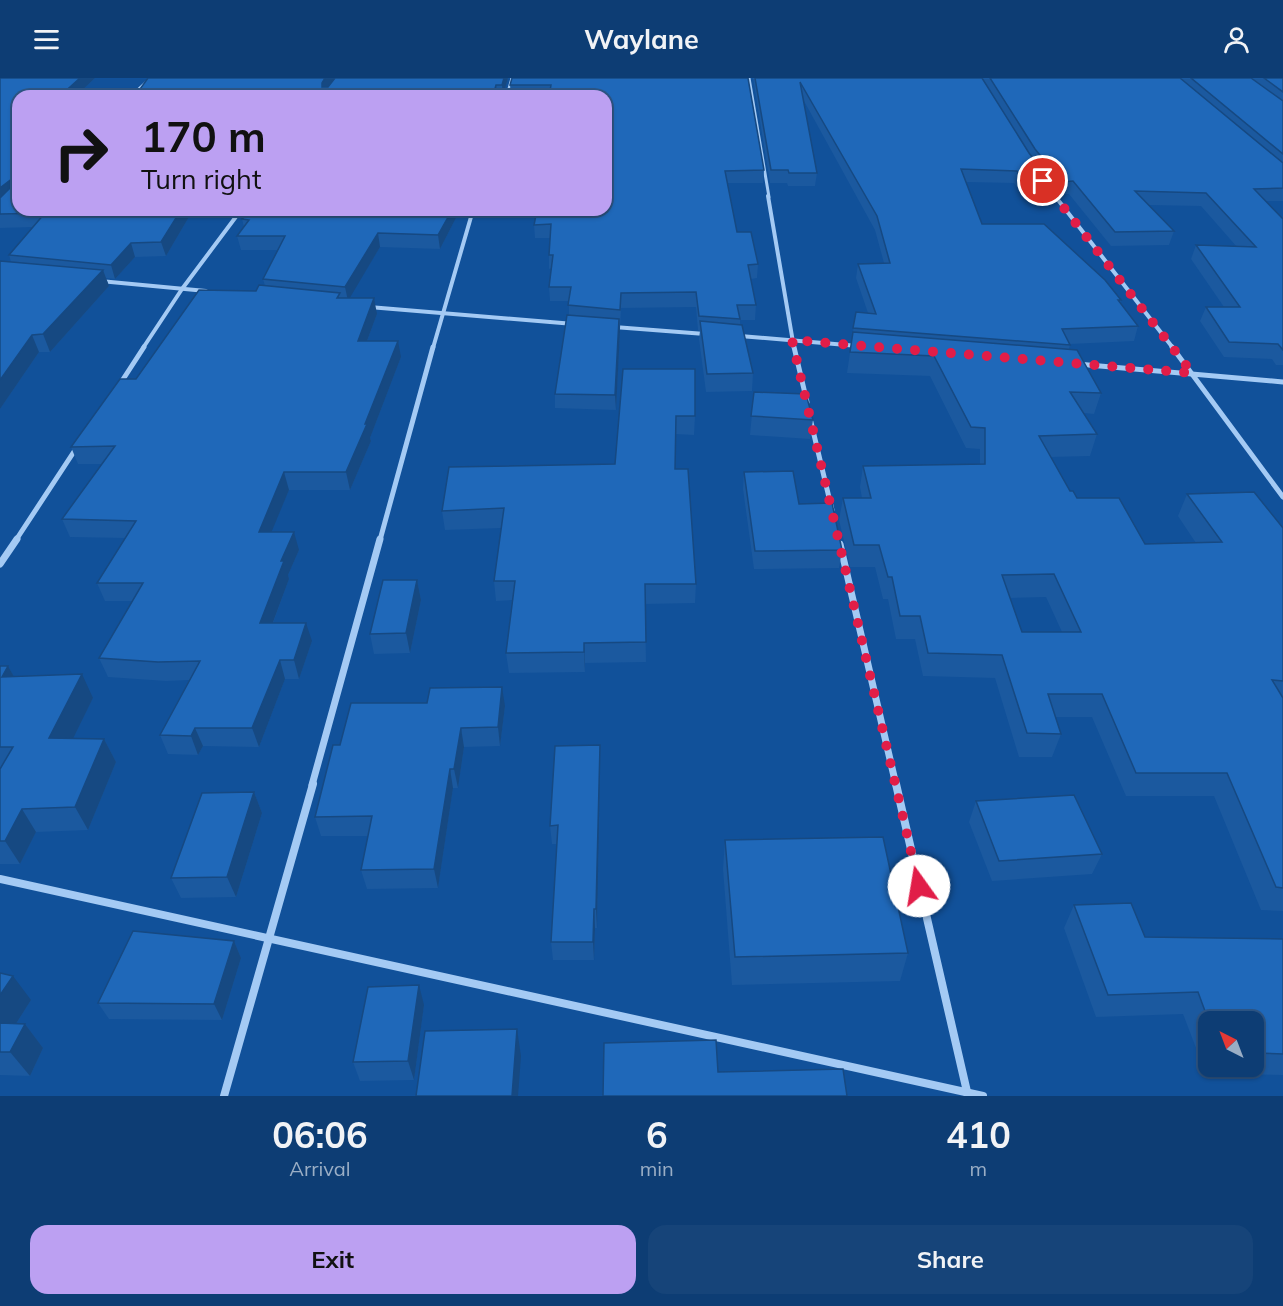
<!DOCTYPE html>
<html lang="en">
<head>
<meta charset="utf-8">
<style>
  :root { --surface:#0d3d74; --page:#164479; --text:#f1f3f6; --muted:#9aaec5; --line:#2d5686; --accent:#bca0f2 }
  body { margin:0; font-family:Mulish,sans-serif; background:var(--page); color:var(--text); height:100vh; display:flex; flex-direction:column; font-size:22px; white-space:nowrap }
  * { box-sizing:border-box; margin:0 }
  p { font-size:20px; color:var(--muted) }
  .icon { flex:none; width:33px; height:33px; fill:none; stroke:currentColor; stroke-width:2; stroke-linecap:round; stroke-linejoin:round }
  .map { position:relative; height:1018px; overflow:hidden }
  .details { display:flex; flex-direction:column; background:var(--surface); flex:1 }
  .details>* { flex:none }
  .hud { position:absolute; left:12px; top:12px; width:600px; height:126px; border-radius:18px; box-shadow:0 2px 4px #0004,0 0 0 2px var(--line); background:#bca0f2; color:#111; overflow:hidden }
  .needle { width:39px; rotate:318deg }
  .fabs { position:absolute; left:1198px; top:933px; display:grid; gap:12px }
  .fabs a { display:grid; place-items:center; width:66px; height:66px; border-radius:12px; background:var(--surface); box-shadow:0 2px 4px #0004,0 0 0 2px var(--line); font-size:30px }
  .pin { position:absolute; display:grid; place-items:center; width:51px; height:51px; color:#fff; margin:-26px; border:3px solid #fff; border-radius:50%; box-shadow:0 2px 6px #0007 }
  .me { position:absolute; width:66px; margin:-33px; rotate:347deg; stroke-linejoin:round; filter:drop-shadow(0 0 4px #0008) }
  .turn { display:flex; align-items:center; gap:21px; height:126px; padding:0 30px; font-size:27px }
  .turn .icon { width:78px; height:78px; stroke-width:2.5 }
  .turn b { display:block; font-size:42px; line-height:51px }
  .eta { display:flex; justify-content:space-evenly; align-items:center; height:102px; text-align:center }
  .eta b { font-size:36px; font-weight:700; line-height:42px }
  .cta { display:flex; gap:12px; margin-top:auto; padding:12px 30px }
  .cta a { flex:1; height:69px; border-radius:18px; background:var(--accent); color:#111; font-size:24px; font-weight:700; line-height:69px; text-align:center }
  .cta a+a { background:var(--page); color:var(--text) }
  header { display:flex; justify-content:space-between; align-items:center; height:78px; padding:0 30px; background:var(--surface); font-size:27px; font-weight:700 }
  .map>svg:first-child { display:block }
</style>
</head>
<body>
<header><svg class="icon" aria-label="menu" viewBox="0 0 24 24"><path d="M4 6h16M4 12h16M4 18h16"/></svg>Waylane<svg class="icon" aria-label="person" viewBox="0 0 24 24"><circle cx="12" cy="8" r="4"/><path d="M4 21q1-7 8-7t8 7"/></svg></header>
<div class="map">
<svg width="1283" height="1018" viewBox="0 0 1283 1018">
  <rect width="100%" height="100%" fill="#11519a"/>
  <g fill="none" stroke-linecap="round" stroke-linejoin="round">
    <g stroke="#a4caf4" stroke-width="3">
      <polyline points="749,0 769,119"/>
      <polyline points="131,18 151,0"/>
      <polyline points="507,18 512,0"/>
      <polyline points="1046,106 1056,119"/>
    </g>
    <g stroke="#a4caf4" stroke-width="4">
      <polyline points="768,118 794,270"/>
      <polyline points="1055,118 1173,270"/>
      <polyline points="100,203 206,213"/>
      <polyline points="369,229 574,246"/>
      <polyline points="614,249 705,256"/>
      <polyline points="740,258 858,268"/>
      <polyline points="143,270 182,211 241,132"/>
      <polyline points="433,270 473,132"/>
    </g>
    <g stroke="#a4caf4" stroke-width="5">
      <polyline points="794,269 807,324"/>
      <polyline points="1172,269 1283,419"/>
      <polyline points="1077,286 1283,304"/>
      <polyline points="120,306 144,269"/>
      <polyline points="810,340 832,432"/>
      <polyline points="16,462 77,369"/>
      <polyline points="380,462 433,269"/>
    </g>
    <g stroke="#a4caf4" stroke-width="7">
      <polyline points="840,466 896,707"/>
      <polyline points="0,486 17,461"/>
      <polyline points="312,707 380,461"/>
    </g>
    <g stroke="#a4caf4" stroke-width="8">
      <polyline points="896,706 968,1018"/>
      <polyline points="0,801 983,1018"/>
      <polyline points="224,1018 313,706"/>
    </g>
  </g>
  <g fill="#1b599f" fill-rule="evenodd">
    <polygon points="0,0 95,0 76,18 18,18 18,132 193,132 166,178 135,179 115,201 106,200 109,208 50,274 39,274 0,331 0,183 11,184 9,177 33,149 0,150"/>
    <polygon points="508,0 503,18 135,18"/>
    <polygon points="748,0 764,92 763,105 728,105 737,154 758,186 757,200 751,201 756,227 755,242 740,242 740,246 753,295 752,313 706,314 699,261 700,253 698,252 696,229 621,230 616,332 555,330 555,316 569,237 569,223 550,223 549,209 552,190 549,191 549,177 550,160 535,160 534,147 606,18 511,18 510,7"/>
    <path d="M753,0H1283V123H1266L1283,141V287H1276L1272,281L1224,279L1200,243L1206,229H1224L1191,181L1196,167L1237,169L1201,128L1148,127L1174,153L1169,167L1111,168L1069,116H1059L1052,107L1049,117H1023L1014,105L966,104L982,146L1121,222L1120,226L1138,248L1134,263L1070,266L1069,271L1101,315L1094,336L1084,335L1097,356L1090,378L1051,379L1070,413L1077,420L1145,466L1196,465L1178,438L1187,416L1283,450V833L1261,832L1214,718H1126L1092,639H1055L1061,656L1052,679H1019L995,600L923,598L915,561H896L888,521H883L875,489H850L839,442L843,420H862L860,409L863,388L980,386V371L966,370L930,298L847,295L856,234L868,235L856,200L858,186L884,185L875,152L804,23L817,95L815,108H788L787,105H770ZM1046,519L1062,554H1022L1010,520Z"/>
    <polygon points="250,132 460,132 440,171 380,169 349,220 377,236 367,263 401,279 370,360 371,363 350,412 289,412 271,454 299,472 288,497 289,501 273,545 312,563 299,601 285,601 259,669 203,668 198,677 168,676 160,657 189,602 166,603 108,599 99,580 132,523 105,523 97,505 125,460 70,459 62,441 102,386 78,386 71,369 136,301 256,213 265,208 263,201 278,172 241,172 237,158 244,149 242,141"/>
    <polygon points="623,291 695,338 694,357 675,356 675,391 696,506 695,525 645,526 646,584 585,585 585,594 509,595 506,575 512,522 496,523 494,503 501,450 445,452 442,433 615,386"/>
    <polygon points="754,314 813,342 810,361 750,357"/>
    <polygon points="744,394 799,426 842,472 839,490 754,491 743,411"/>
    <polygon points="417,502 421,522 410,575 374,576 370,556"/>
    <polygon points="0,588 8,588 14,599 93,620 73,660 104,661 116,684 88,752 36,754 20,786 0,786"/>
    <polygon points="505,628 500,668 464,669 458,710 453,710 438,810 367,811 361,792 368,758 321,758 315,739 340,667"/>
    <polygon points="600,685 597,850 595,850 594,882 553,882 551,864 557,766 552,766 550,748"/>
    <polygon points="254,714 262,735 236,819 181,820 171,800"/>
    <polygon points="976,723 1102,776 1092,796 992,803 969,744"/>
    <polygon points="725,762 908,875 900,903 732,907 723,791"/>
    <path d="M1074,827L1145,859L1283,861V997L1206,996L1183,936L1096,939L1064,850ZM1209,944H1254V988H1209Z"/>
    <polygon points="234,863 241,880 222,942 109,941 98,925"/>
    <polygon points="0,895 31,922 16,946 25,946 43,970 30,998 0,997"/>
    <polygon points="424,927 414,1002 360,1003 353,984"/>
  </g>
  <g fill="#164982">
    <polygon points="80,0 95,0 76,18 60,18"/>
    <polygon points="325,0 335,0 324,16 322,5"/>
    <polygon points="504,0 508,0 503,18 502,7"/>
    <polygon points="496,7 497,18 493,18"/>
    <polygon points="13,100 18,112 0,127 0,110"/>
    <polygon points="181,132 193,132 166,178 161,164"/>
    <polygon points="452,132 460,132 440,171 438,157"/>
    <polygon points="378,155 380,169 348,223 345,209"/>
    <polygon points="131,165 135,179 115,201 111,187"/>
    <polygon points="103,192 109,208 50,274 43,256"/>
    <polygon points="374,220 377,236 361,279 358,263"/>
    <polygon points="619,241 620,254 616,332 615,317"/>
    <polygon points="32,257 39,274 0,331 0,302"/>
    <polygon points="398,263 401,279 370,360 371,363 350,412 346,394"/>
    <polygon points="284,394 289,412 264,472 259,454"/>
    <polygon points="294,454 299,472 288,497 289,501 266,563 260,545 281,483"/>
    <polygon points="417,502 421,522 410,575 406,555"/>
    <polygon points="306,545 312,563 299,601 294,582"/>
    <polygon points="584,565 585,585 585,594 584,574"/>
    <polygon points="280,582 285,601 259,669 252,650"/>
    <polygon points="8,588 21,611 2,599"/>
    <polygon points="82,596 93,620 62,683 49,660"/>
    <polygon points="502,609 505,628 500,668 498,649"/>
    <polygon points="195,650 203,668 198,677 191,658"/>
    <polygon points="461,650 464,669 458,710 454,691"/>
    <polygon points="104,661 116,684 88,752 75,729"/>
    <polygon points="600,667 600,685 597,850 596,831"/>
    <polygon points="450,691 453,710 438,810 434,791"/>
    <polygon points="254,714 262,735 236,819 227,799"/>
    <polygon points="22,731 36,754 20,786 5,763"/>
    <polygon points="594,831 595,850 594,882 593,864"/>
    <polygon points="234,863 241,880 222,942 214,926"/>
    <polygon points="13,898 31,922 2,968 0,966 0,917"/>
    <polygon points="419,907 424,927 414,1002 408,983"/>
    <polygon points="25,946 43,970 30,998 10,974"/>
    <polygon points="517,951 521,978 518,1018 512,1018"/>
  </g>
  <g fill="#1f68b9" stroke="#164982" stroke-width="1.5" fill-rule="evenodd">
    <polygon points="0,0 80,0 60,18 18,18 18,132 181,132 161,164 131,165 111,187 9,177 45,135 0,136 0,120 17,103 13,100 0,110"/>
    <polygon points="148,0 325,0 322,5 322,9 328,9 335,0 504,0 502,7 496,7 493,18 135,18"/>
    <polygon points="512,0 748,0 764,92 725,93 737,154 751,154 758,186 748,187 756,227 737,227 740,241 699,238 696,214 621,215 620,232 568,227 571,209 549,209 553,177 549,177 551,146 534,147 537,132 606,132 606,18 549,18 551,7 510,7"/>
    <polygon points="755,0 982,0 1029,75 1052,104 1026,104 1017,93 961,91 982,146 1044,146 1105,202 1121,222 1118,222 1138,248 1062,251 1070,267 853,250 856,234 876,236 858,186 890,185 877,138 800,4 817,95 789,95 788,92 771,92"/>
    <polygon points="990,0 1180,0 1283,85 1283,110 1254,111 1283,141 1283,272 1278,266 1229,264 1206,229 1240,229 1196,167 1256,169 1206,115 1135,113 1174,153 1115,154 1073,103 1062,104 1035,71"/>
    <polygon points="1191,0 1251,0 1283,23 1283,76"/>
    <polygon points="1264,0 1283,0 1283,14"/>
    <polygon points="250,132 452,132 438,157 378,155 345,209 263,201 285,158 237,158 249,142 242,141"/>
    <polygon points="0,183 103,192 43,256 32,257 0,302"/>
    <polygon points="259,207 340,215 337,220 374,220 358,263 398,263 365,346 367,346 346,394 284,394 259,454 294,454 281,483 284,483 260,545 306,545 294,582 280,582 252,650 195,650 191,658 160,657 200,583 158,584 99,580 143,505 97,505 136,443 62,441 115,368 71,369 120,301 136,301 199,212 256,213"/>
    <polygon points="567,237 619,241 615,317 555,316"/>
    <polygon points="700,243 742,247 753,295 707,296"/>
    <path d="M853,254L1077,272L1101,315L1070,314L1097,356L1039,358L1070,413H1073L1077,420H1119L1145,466L1222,464L1187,416L1254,414L1283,450V603L1272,602L1283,620V810L1276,809L1227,695H1136L1102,616H1048L1061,656L1027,655L1002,577L928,575L920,538H900L892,499H888L879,467H854L843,420H871L863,388L985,386V350L971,349L934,278L850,274ZM1054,496L1081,554H1022L1002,497Z"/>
    <polygon points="623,291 695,291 695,338 676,338 675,391 688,391 696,506 645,506 646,564 584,565 584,574 506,575 515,503 494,503 504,430 442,433 449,389 615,386"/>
    <polygon points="754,314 806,316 813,342 751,338"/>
    <polygon points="793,393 799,426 832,425 842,472 755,473 744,394"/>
    <polygon points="383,502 417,502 406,555 370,556"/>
    <polygon points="0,588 8,588 2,599 82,596 49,660 104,661 75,729 22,731 5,763 0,763 0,691 13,669 0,669"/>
    <polygon points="502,609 498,649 461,650 454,691 450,691 434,791 361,792 372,738 315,739 333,667 340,667 351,625 427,625 430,610"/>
    <polygon points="600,667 596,831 594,831 593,864 551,864 558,747 550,748 555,668"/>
    <polygon points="254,714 227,799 171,800 202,715"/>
    <polygon points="1074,717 1102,776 999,783 976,723"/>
    <polygon points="883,759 908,875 735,879 725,762"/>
    <polygon points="1131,825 1145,859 1283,861 1283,976 1254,975 1254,944 1209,944 1198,914 1108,917 1074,827"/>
    <polygon points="133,853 234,863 214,926 98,925"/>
    <polygon points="0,895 13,898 0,917"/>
    <polygon points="419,907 408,983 353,984 368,909"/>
    <polygon points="0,945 25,946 10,974 0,974"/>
    <polygon points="517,951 512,1018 416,1018 425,953"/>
    <polygon points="716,962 718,994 843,991 847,1018 603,1018 604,965"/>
  </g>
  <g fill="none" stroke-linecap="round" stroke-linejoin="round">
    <polyline stroke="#e11d48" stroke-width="10" stroke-dasharray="0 18" points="919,808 792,262 1192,295 1043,103"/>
  </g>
</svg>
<div class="fabs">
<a><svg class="needle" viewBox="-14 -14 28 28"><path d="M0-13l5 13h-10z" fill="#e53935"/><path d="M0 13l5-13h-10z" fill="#9aaec5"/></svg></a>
</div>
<div class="pin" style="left:1043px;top:103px;background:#d93025"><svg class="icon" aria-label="arrive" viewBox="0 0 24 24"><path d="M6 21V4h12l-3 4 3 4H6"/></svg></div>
<svg class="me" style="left:919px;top:808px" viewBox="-20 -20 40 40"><circle r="19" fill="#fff"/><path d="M0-13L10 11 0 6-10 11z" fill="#e11d48"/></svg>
<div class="hud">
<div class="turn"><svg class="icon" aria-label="right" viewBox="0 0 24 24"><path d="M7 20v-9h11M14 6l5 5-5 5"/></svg><div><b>170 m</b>Turn right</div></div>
</div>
</div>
<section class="details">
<div class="eta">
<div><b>06:06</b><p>Arrival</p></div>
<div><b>6</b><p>min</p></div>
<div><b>410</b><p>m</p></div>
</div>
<div class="cta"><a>Exit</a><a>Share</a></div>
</section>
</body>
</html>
